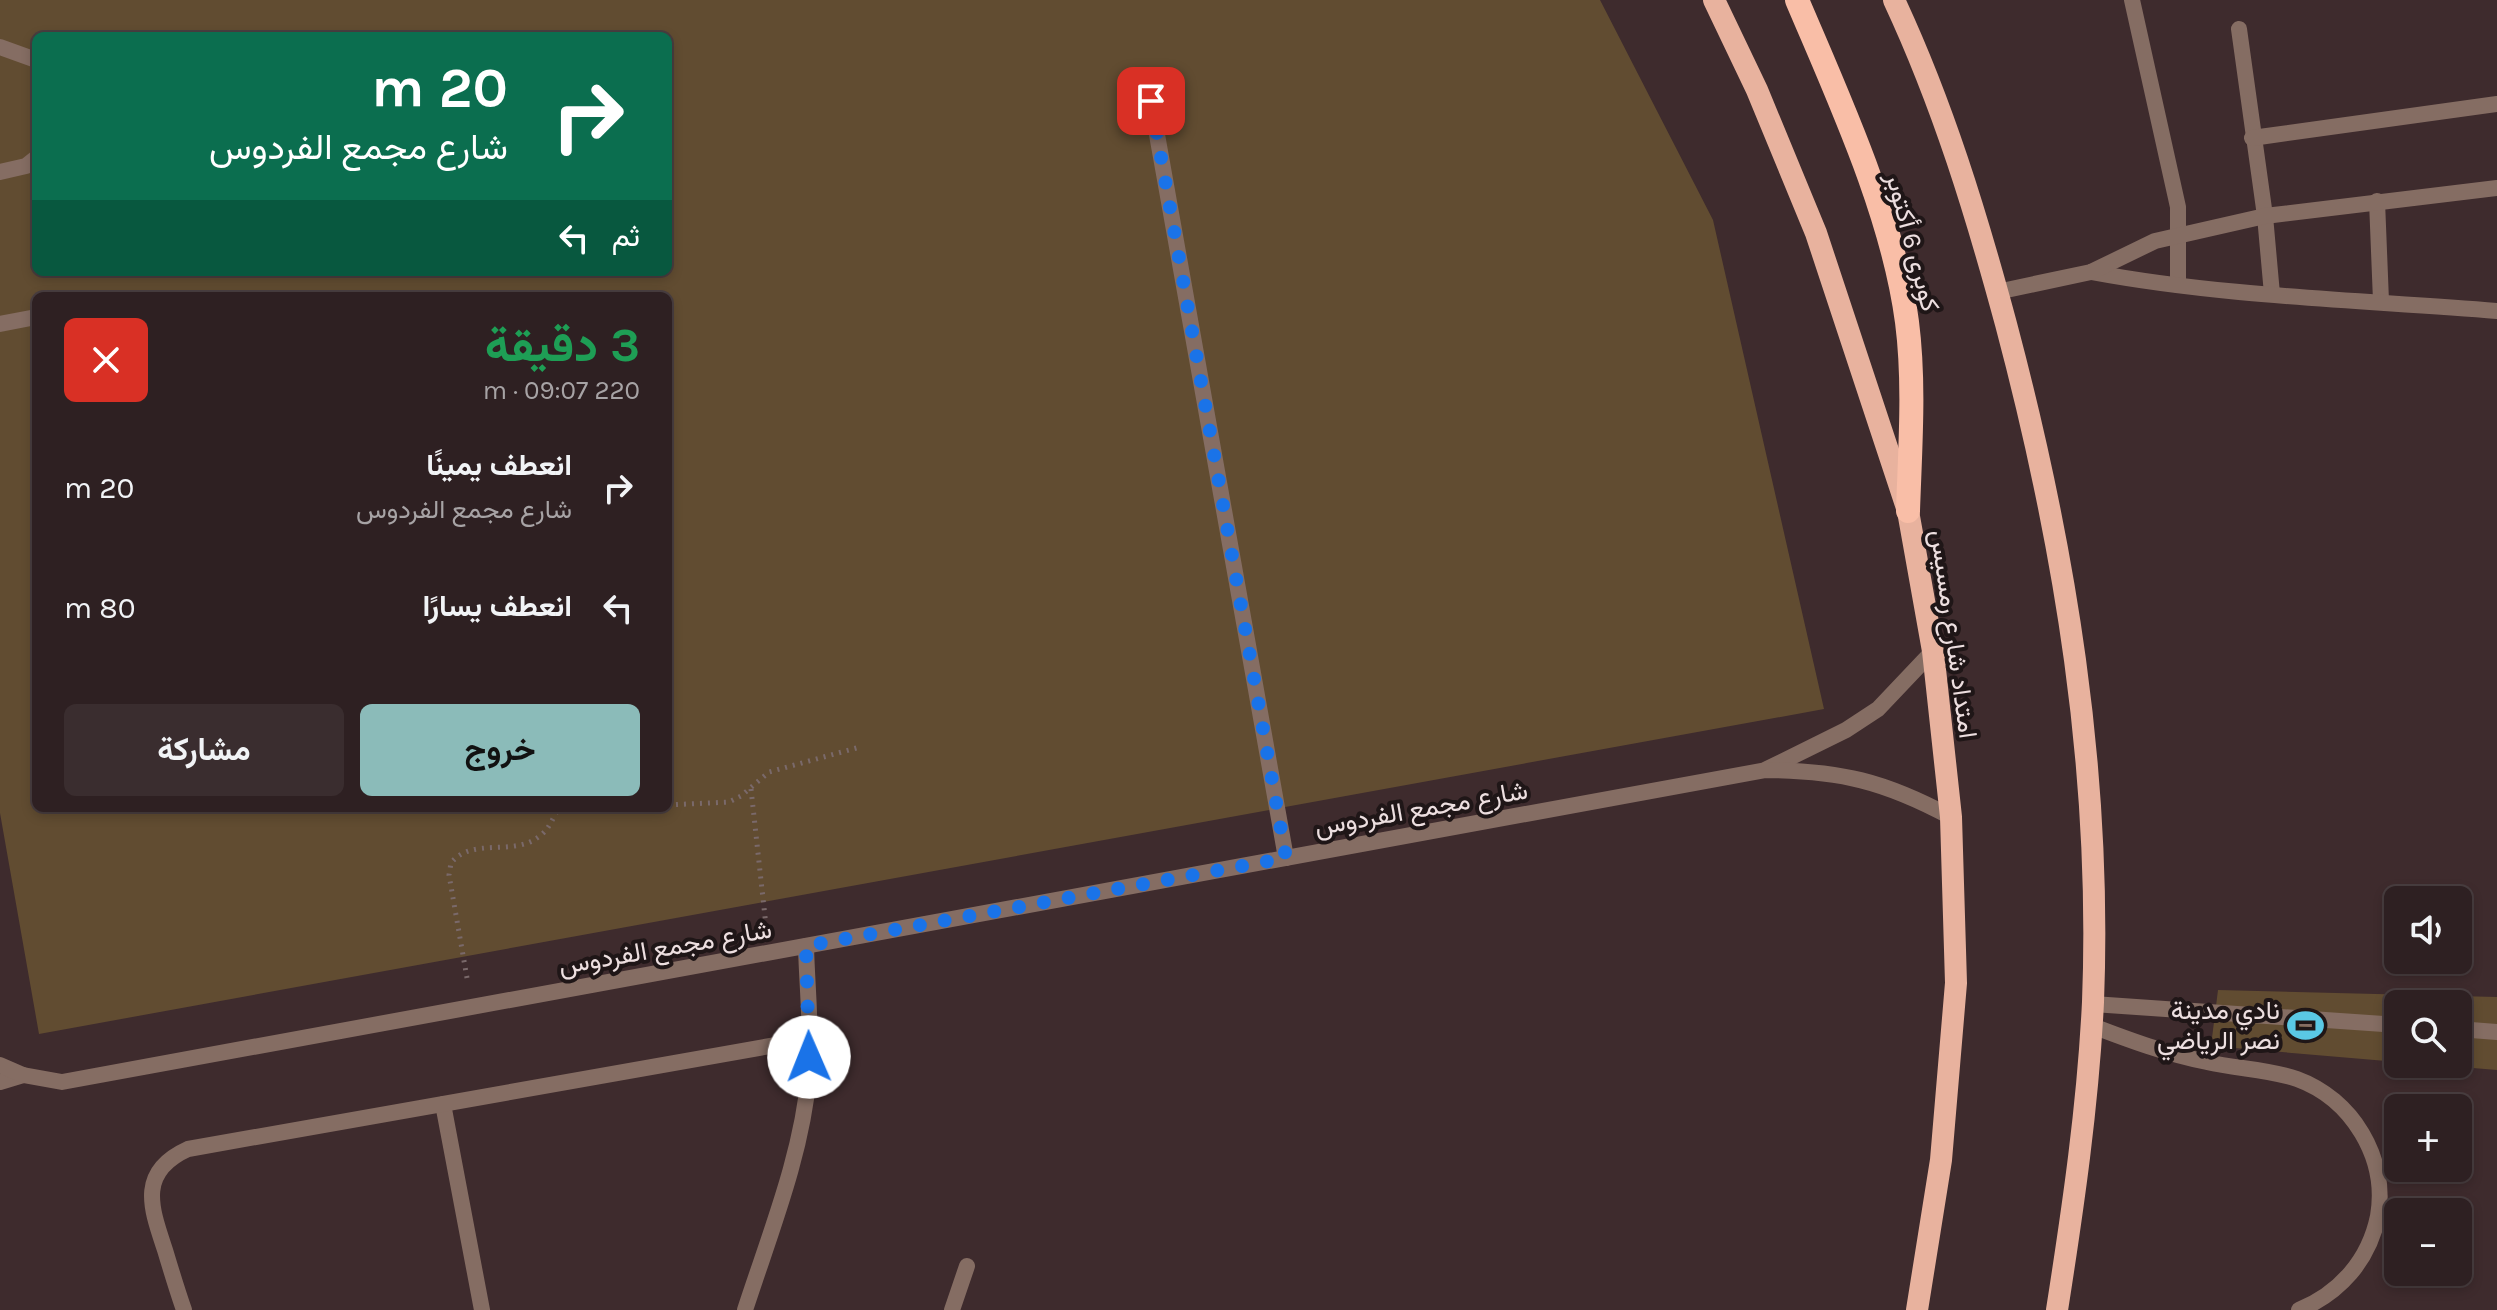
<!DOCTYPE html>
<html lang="ar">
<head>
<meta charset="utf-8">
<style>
  :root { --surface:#2e2022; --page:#3a2d2f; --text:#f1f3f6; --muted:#a7a3a5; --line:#493e40; --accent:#8bbbb9 }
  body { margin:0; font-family:Karla,Vazirmatn,sans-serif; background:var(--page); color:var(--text); direction:rtl; height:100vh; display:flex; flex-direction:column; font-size:30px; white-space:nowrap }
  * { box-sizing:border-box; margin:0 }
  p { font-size:26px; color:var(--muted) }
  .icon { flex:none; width:44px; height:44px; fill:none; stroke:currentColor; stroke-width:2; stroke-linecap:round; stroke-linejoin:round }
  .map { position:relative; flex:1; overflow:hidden; direction:ltr }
  .sheet { position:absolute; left:32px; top:292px; width:640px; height:520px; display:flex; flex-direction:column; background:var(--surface); border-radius:12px; box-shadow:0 4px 12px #0003,0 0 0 2px var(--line); direction:rtl }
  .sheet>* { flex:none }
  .guide { position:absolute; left:32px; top:32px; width:640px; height:244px; border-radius:12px; box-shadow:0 4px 12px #0003,0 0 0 2px var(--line); direction:rtl; background:#0b6e4f; color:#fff; overflow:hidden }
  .controls { position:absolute; left:2384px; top:886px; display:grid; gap:16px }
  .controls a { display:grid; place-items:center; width:88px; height:88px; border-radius:12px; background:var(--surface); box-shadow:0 4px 12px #0003,0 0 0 2px var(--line); font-size:40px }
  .pin { position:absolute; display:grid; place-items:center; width:68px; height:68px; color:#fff; margin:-34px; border-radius:16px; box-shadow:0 4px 12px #0006 }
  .me { position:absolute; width:88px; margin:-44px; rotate:359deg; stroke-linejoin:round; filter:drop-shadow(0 0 6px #0008) }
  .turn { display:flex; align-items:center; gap:28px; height:168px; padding:0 32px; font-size:36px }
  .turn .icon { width:104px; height:104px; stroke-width:2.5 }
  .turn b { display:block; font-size:56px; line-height:68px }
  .then { display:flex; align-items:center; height:76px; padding:0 32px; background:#0003; gap:16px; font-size:30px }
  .round { display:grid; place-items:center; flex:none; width:84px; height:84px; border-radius:12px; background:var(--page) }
  .headline { display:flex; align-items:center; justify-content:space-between; height:136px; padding:0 32px }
  h1 { font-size:48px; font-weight:700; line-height:60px; color:#1e9e55 }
  .cta { display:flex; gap:16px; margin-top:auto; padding:16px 32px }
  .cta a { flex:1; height:92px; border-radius:12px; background:var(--accent); color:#111; font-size:32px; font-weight:700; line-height:92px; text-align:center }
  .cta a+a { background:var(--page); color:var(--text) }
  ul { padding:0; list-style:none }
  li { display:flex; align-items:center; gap:24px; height:120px; padding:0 32px }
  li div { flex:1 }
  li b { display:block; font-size:30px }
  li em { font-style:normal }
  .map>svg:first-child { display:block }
</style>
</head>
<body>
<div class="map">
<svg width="2497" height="1310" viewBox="0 0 2497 1310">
  <rect width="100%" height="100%" fill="#3e2b2d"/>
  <g fill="#614c31" fill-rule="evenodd">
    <path d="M0,0H1600L1713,220L1824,709L39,1034L0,813ZM36,36H668V272H36ZM36,296H668V808H36Z"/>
    <polygon points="2218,990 2497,997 2497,1070 2424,1064 2458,1064 2458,1004 2398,1004 2398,1062 2211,1046"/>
  </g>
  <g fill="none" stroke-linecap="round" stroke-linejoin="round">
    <g stroke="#7a696a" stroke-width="5" stroke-dasharray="2 6" stroke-linecap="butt">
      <polyline points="751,789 766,926"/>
      <polyline points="668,805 729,802 741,796 769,772 860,747"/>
      <path d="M467,978L449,875L451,863C472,836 515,858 541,835C550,828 553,817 559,808"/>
    </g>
    <g stroke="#856d63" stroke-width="16">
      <polyline points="2132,0 2178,207 2178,285"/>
      <polyline points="2239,29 2265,216 2272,294"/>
      <polyline points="0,47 36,60"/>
      <polyline points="1151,101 1286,858"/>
      <polyline points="2252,138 2497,104"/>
      <polyline points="0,172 26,166 36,158"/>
      <polyline points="2377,201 2381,301"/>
      <path d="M2091,272C2225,297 2362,300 2497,311"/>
      <polyline points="1997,292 2091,272 2155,241 2265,216 2497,188"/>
      <polyline points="0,324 36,317"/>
      <polyline points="2093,1004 2398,1025"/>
      <path d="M2090,1025C2129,1040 2167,1054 2207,1062C2237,1069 2268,1069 2297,1079C2352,1099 2388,1158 2378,1216C2369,1260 2340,1293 2299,1310"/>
      <polyline points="2458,1029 2497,1032"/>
      <polyline points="0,1082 23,1075"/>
      <polyline points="443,1104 482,1310"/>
      <path d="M184,1310C177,1290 171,1270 165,1250C151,1208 137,1172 188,1149L810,1039"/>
      <path d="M745,1310C770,1233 802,1155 809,1074C812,1032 807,988 806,946"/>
      <polyline points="952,1310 967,1266"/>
    </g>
    <g stroke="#856d63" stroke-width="16">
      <polyline points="1767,769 1846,730 1878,709 1933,651"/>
      <path d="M0,1065L23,1075L62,1082L1766,770C1841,771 1884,781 1951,817"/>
    </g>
    <g stroke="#e8b29e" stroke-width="22">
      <polyline points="1714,0 1757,90 1816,233 1908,511 1933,651 1951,817 1956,983 1941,1160 1917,1310"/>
      <path d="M1894,0C1943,105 1976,213 2006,324C2065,546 2102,772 2093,1002C2088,1105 2073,1208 2057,1310"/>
    </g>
    <path stroke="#f9bea7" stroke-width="24" d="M1797,0C1839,99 1893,215 1907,322C1915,384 1910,449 1908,511"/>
  </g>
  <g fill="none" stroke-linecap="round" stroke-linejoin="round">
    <polyline stroke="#1a73e8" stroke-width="14" stroke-dasharray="0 25.2" points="809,1057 806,946 1286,858 1151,101"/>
  </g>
  <defs>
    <symbol id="stadium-bare" viewBox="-9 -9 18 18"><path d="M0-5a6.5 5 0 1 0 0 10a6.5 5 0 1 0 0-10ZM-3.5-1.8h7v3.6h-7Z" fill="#5ac8e5" stroke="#1f1617" stroke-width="2.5" paint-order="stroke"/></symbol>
  </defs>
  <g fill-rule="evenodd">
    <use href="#stadium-bare" x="2280" y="1000" width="51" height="51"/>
  </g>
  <g text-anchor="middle" stroke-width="8" stroke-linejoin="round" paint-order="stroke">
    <g font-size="26" fill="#eddfe0" stroke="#1f1617">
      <text transform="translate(1913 242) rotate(75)" y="9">كوبرى 6 أكتوبر</text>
      <text transform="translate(1954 634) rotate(82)" y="9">امتداد شارع رمسيس</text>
      <text transform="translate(1421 808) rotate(-10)" y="9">شارع مجمع الفردوس</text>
      <text transform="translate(665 947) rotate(-10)" y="9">شارع مجمع الفردوس</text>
    </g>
    <g font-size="26" fill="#eddfe0" stroke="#1f1617" text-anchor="end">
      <text x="2280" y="1019">نادي مدينة<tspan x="2280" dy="30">نصر الرياضي</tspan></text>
    </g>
  </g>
</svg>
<div class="controls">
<a><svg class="icon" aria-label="sound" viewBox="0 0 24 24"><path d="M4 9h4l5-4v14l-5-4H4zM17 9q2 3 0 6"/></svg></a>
<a><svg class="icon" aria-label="search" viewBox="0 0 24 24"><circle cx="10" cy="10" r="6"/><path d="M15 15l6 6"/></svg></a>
<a>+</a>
<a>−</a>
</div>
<div class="pin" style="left:1151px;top:101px;background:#d93025"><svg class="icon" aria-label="arrive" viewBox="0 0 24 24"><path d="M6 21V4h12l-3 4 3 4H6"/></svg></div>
<svg class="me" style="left:809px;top:1057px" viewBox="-20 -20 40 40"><circle r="19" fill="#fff"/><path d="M0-13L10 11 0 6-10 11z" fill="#1a73e8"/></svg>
<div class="guide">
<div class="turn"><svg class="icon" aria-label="right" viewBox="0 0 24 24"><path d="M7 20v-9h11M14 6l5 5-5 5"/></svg><div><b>20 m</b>شارع مجمع الفردوس</div></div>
<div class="then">ثم<svg class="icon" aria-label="left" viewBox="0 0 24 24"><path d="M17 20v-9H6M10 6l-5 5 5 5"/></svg></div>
</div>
<section class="sheet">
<div class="headline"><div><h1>3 دقيقة</h1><p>220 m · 09:07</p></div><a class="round" style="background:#d93025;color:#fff"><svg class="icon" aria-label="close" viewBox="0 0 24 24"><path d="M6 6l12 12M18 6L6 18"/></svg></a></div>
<ul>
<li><svg class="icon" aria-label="right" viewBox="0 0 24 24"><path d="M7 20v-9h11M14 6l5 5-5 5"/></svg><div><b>انعطف يمينًا</b><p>شارع مجمع الفردوس</p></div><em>20 m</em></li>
<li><svg class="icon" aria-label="left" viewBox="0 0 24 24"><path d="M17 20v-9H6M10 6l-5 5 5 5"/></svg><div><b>انعطف يسارًا</b></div><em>80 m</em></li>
</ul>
<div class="cta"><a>خروج</a><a>مشاركة</a></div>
</section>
</div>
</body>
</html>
